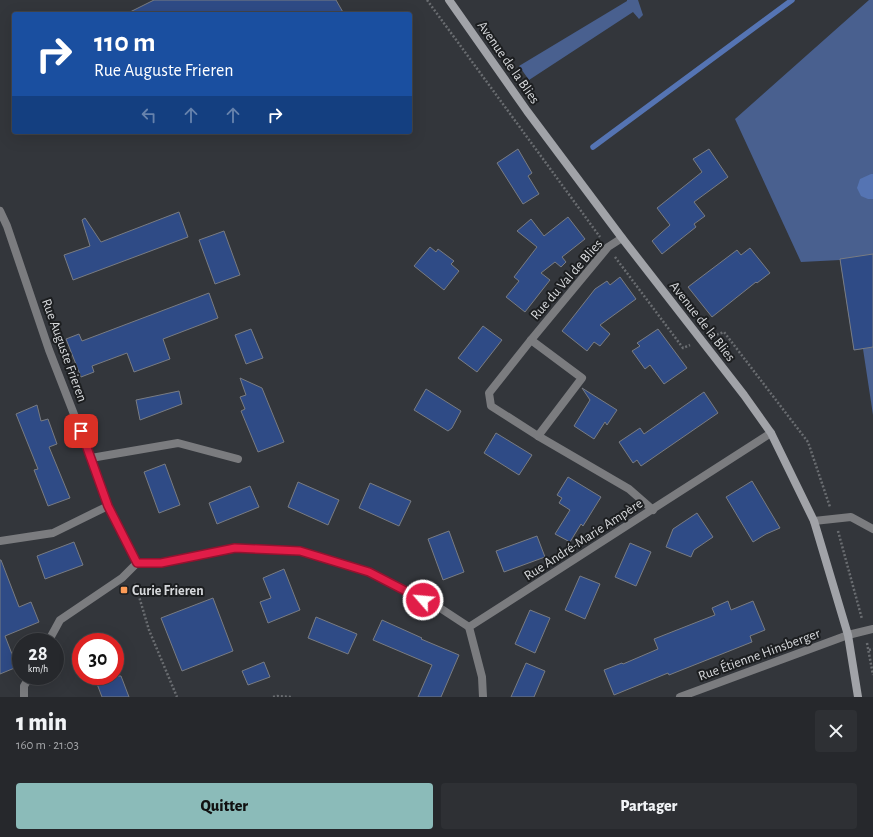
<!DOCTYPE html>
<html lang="fr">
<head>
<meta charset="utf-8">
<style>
  :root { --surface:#26282c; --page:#2e3034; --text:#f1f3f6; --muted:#a4a6a9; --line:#424448; --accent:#8bbbb9 }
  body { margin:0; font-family:"Alegreya Sans",sans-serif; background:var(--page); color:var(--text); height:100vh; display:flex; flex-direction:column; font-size:15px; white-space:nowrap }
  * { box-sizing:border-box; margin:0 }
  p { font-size:13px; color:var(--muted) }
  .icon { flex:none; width:22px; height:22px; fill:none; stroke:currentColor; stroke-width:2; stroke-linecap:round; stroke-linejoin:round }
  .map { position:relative; height:697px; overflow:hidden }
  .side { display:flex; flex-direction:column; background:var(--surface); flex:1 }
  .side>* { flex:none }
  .top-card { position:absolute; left:12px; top:12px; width:400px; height:122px; border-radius:4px; box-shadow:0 4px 16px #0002,0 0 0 1px var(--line); background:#1a4fa0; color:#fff; overflow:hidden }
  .speed { position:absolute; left:12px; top:633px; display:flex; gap:8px; font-size:20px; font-weight:700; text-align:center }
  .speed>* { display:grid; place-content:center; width:52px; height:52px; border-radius:50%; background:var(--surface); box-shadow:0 4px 16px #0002,0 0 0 1px var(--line); line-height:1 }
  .speed small { font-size:10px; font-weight:400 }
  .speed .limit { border:6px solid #d22; background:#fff; color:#111 }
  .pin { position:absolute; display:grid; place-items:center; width:34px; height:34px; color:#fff; margin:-17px; border-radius:8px; box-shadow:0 2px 6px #0006 }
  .me { position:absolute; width:44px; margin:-22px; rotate:297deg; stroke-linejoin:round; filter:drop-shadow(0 0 3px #0008) }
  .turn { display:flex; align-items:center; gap:14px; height:84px; padding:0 16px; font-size:18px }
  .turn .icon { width:52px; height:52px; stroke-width:2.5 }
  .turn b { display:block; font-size:28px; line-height:34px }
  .lanes { display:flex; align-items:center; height:38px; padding:0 16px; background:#0003; justify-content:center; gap:20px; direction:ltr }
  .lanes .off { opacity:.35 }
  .round { display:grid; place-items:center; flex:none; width:42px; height:42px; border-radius:4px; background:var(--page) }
  .headline { display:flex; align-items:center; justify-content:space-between; height:68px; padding:0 16px }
  h1 { font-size:24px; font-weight:800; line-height:30px }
  .action { display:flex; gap:8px; margin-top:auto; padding:8px 16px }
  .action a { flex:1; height:46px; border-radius:4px; background:var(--accent); color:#111; font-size:16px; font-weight:800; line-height:46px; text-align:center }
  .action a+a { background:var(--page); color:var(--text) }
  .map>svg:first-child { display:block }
</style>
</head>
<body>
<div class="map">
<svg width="873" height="697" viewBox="0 0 873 697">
  <rect width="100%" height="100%" fill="#33363b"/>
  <g fill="#49608f">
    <polygon points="627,0 638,0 643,15 639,19 633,12 529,80 519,66 627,1"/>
    <polygon points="869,0 873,0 873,415 863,349 854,350 840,260 801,262 735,119"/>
  </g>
  <polygon fill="#5574b3" points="871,174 873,174 873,199 868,199 861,196 857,188 860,179"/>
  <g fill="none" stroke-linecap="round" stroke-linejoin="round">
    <polyline stroke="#5574b3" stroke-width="5.5" points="593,147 792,0"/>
  </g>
  <g fill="#2f4b86" stroke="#797c82">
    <polygon points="154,0 336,0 344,14 126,14"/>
    <polygon points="518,149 532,173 528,176 539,194 523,204 497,163"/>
    <polygon points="709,149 728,177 694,202 705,216 694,224 696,227 662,254 652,241 670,225 657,208 702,172 693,159"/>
    <polygon points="179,212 188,237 73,280 64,255 90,246 82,220 85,218 101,242"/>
    <polygon points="568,217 585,239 562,257 566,262 561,267 555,262 541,273 550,280 525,312 506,297 519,281 514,277 537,247 517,231 531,219 544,236"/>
    <polygon points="224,231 240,275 215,284 199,240"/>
    <polygon points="430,247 436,252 438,249 454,261 451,264 459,271 444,290 414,266"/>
    <polygon points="750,248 770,273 757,283 756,282 712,317 688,287 737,250 741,255"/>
    <polygon points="873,254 873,347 854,350 840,259"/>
    <polygon points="620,277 636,299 600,325 610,334 600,346 594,342 587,351 562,331 595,289 607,281 610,285"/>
    <polygon points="209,293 218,318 163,339 170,359 134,372 127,353 92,366 94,372 81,377 66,339 79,334 82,341"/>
    <polygon points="483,326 502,340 477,372 458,358"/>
    <polygon points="251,329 263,358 246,364 235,335"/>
    <polygon points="658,329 687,368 664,384 650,365 645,369 632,351 640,346 637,343"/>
    <polygon points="240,378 262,388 284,442 258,452 241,411 245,409 240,397 246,395"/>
    <polygon points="582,388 617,410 607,425 605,422 594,439 574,426 590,400"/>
    <polygon points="426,389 461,411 452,428 448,431 414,410"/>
    <polygon points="179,391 182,404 140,420 136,400"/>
    <polygon points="704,392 718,413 641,466 637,460 633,463 619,442 640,428 644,434"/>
    <polygon points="37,405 41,421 48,419 57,444 49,447 70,498 48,506 34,470 38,469 16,414"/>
    <polygon points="496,433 532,455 519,475 484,453"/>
    <polygon points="165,464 180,505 159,513 144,472"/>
    <polygon points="568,477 601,497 583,526 581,524 570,542 555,534 570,510 559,503 562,498 557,495"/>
    <polygon points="752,481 780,528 766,534 753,542 726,497"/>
    <polygon points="298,482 339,500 328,525 288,507"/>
    <polygon points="370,483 411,501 399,526 359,508"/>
    <polygon points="250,486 259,507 217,524 209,503"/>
    <polygon points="697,513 713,537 694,550 691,557 666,547 673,529"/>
    <polygon points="449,531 464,572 443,580 428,539"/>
    <polygon points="537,536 545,557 504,572 496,551"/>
    <polygon points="74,542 83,565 45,579 37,556"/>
    <polygon points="630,543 651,552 636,586 615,577"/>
    <polygon points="0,560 1,560 19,607 31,602 39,622 5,636 17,667 0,674"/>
    <polygon points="284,569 300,610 268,623 260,602 271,598 263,578"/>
    <polygon points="580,576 600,584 585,619 565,610"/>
    <polygon points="213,598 233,651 182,671 161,618"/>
    <polygon points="728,601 731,610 753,601 765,630 750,636 752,642 669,675 668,673 614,695 604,670 622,663 623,664 658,649 654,639 715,615 712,608"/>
    <polygon points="530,610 550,618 535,653 515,644"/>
    <polygon points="316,617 357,634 348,654 308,638"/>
    <polygon points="382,620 422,638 421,639 459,655 441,697 418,697 432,665 373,640"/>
    <polygon points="264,662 270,677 248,685 242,671"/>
    <polygon points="526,663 545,671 534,697 511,697"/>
    <polygon points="94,676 121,676 129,697 102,697"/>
  </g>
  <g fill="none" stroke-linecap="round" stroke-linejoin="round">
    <g stroke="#6a6d71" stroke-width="2.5" stroke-dasharray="2 2" stroke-linecap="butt">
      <polyline points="427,0 600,237"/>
      <polyline points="615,257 683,348 690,345"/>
      <polyline points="713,336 724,332 808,442 830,507"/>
      <polyline points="838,531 862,619"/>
      <polyline points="135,583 149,630 177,697"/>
      <polyline points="867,643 873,675"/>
      <polyline points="869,650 873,649"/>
      <polyline points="273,697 277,696 291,697"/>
    </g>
    <g stroke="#7b7c7f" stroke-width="8">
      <polyline points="814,521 851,517 873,529"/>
      <polyline points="848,635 873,629"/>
    </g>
    <g stroke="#7b7c7f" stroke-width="8">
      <polyline points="0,211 7,226 49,350 91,458 108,506 137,563"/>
      <polyline points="622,238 608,247 531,340 489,393 491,406 538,436 629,489 653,510"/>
      <polyline points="531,340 582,378 538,436"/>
      <polyline points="91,458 178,443 238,459"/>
      <polyline points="0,541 53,533 108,506"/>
      <polyline points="48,642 60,620 122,578 137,563 161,563 235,548 299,551 369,572 437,606 469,627"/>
      <polyline points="24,697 24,686 30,676"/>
      <polyline points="483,697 482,677 469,627 771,433"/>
      <polyline points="680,697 848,635"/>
    </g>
    <polyline stroke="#a1a3a8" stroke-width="8" points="449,0 527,111 622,238 744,395 771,433 814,521 848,635 858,697"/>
  </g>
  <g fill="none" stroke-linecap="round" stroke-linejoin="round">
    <defs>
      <polyline id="route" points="81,431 108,506 137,563 161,563 235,548 300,551 369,572 423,600"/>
    </defs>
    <use href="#route" stroke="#92132f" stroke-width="10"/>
    <use href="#route" stroke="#e11d48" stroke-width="7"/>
  </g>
  <rect fill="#fe9c57" stroke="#1c1e20" stroke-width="1.5" x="120" y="586" width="8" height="8" rx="2"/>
  <g text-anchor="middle" stroke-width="4" stroke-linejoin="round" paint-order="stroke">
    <g font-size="14" fill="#d6d8db" stroke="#1c1e20">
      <text transform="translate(509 62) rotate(55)" y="5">Avenue de la Blies</text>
      <text transform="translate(566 279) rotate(-49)" y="5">Rue du Val de Blies</text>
      <text transform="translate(703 321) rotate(52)" y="5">Avenue de la Blies</text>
      <text transform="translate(65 350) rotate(70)" y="5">Rue Auguste Frieren</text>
      <text transform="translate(583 539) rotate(-33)" y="5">Rue André-Marie Ampère</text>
      <text transform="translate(759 654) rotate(-20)" y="5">Rue Étienne Hinsberger</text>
    </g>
    <g font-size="14" font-weight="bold" fill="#d6d8db" stroke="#1c1e20" text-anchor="start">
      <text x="132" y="595">Curie Frieren</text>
    </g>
  </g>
</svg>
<div class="speed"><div>28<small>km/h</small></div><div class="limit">30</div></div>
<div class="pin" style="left:81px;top:431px;background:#d93025"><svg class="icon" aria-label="arrive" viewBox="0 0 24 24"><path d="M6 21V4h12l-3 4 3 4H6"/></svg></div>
<svg class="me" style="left:423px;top:600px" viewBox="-20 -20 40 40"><circle r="17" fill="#e11d48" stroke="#fff" stroke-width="3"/><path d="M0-11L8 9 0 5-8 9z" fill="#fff"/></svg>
<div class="top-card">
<div class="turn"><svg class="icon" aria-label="right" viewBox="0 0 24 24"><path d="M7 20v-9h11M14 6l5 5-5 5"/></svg><div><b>110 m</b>Rue Auguste Frieren</div></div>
<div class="lanes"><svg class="icon off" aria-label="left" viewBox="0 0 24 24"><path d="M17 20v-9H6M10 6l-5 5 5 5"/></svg><svg class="icon off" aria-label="ahead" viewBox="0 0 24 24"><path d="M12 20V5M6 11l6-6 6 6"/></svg><svg class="icon off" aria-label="ahead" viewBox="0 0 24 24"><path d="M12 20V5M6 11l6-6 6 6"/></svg><svg class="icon" aria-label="right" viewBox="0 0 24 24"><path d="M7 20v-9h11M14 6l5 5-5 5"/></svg></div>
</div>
</div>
<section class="side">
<div class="headline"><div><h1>1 min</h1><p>160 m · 21:03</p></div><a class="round"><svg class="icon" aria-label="close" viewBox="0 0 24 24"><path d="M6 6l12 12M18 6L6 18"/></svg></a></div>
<div class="action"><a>Quitter</a><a>Partager</a></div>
</section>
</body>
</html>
